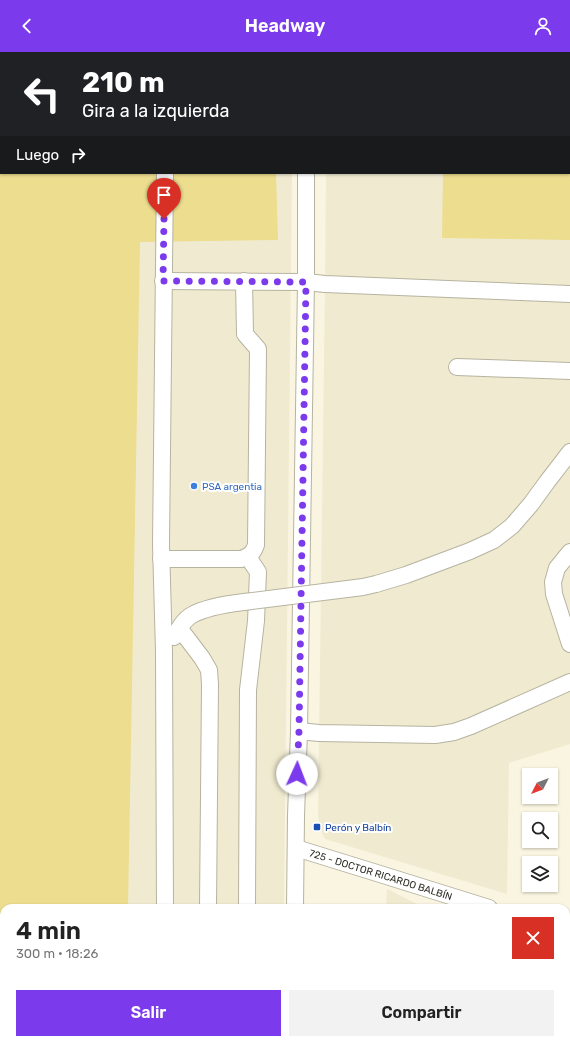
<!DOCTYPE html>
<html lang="es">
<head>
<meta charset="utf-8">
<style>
  :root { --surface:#fff; --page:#f2f2f2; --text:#222; --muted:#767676; --accent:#7c3aed }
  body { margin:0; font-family:Rubik,sans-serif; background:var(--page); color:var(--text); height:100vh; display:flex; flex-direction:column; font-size:15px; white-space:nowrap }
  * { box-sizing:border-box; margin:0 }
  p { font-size:13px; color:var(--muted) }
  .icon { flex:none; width:22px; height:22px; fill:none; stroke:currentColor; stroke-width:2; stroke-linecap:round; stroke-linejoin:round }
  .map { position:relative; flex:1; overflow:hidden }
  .sheet { position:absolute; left:0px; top:852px; width:570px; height:140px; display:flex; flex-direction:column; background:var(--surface); border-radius:12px 12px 0 0; box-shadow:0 1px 3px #0004 }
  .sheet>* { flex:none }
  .banner { position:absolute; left:0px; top:0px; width:570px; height:122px; box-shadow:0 1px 3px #0004; background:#202124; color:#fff; overflow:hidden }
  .needle { width:26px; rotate:228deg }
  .fabs { position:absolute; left:522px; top:716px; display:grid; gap:8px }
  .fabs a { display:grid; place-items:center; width:36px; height:36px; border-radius:0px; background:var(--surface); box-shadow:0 1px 3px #0004; font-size:20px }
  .pin { position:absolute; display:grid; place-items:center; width:34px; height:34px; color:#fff; margin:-41px -17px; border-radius:50% 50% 50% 0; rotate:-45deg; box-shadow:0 0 4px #0007 }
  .pin .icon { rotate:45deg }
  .me { position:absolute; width:44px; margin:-22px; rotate:2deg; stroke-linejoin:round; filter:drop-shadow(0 0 3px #0008) }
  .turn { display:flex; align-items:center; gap:14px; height:84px; padding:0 16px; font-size:18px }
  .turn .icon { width:52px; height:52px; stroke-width:2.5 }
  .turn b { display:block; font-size:28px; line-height:34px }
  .then { display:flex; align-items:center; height:38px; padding:0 16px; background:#0003; gap:8px; font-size:15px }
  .round { display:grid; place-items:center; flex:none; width:42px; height:42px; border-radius:0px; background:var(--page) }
  .headline { display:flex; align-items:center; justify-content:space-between; height:68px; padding:0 16px }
  h1 { font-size:24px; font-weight:600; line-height:30px }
  .button { display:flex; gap:8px; margin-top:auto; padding:8px 16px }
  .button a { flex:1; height:46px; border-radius:0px; background:var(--accent); color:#fff; font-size:16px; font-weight:600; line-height:46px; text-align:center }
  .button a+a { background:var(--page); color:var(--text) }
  header { display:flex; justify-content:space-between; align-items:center; height:52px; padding:0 16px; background:var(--accent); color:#fff; font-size:18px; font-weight:600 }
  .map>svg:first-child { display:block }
</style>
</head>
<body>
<header><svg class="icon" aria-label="back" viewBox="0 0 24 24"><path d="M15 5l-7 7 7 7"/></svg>Headway<svg class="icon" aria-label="person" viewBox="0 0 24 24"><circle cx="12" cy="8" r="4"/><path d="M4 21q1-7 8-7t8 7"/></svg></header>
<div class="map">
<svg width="570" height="992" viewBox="0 0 570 992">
  <rect width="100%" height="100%" fill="#f9f5e1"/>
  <g fill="#f0ebd0">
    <polygon points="0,0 294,0 294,1 1,1 1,121 292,121 284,856 4,856 4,988 282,988 282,992 0,992"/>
    <polygon points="327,0 570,0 570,692 509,711 507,842 325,787 320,777 318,762 325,232 326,121 569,121 569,1 327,1"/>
    <polygon points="387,837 425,856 386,856"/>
    <rect x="378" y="988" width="47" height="4"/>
  </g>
  <g fill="#ecdd8f">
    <polygon points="0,121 276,121 278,188 140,190 128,856 4,856 4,988 125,988 125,992 0,992"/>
    <polygon points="443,121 570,121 570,188 442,186"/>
  </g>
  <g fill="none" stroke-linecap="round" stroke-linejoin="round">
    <defs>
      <g id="minor">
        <polyline points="166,1 166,0"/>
        <polyline points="307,1 307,0"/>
        <polyline points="392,1 392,0"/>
        <polyline points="165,121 161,493 164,600 165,856"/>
        <polyline points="163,229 306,230 325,232 570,242"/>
        <polyline points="457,315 570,319"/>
        <polyline points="570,500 557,516 553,530 554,542 570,592"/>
        <path d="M161,507H241C249,504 253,502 256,493L258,297L245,282L244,229"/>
        <polyline points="376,532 406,523 470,499 494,488 512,474 531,452 547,430 570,400"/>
        <polyline points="180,577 202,606 209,618 210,632 208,856"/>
        <path d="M174,585C178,578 184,567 192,563C206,555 227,552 244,550"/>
        <polyline points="299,679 319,681 435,683 454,680 471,674 570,630"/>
        <path id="s1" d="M296,796L380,822L489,856"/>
        <polyline points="247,856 248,638 256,569 258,520 248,505"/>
        <polyline points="295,856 296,764 299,679 306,230 306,121"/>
        <polyline points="566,872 570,873"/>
        <polyline points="165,988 165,992"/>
        <polyline points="247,992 247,988"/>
        <polyline points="294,992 294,988"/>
      </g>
    </defs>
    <use href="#minor" stroke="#b6b3a0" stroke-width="18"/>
    <use href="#minor" stroke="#fff" stroke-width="16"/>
    <defs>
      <polyline id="minor-bridge" points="244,550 363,535 376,532"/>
    </defs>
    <use href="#minor-bridge" stroke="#b6b3a0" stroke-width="18" stroke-linecap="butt"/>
    <use href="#minor-bridge" stroke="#fff" stroke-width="16"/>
  </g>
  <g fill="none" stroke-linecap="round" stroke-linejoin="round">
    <polyline stroke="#7c3aed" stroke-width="7" stroke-dasharray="0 12.6" points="164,167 163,229 306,230 299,679 297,722"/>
  </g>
  <circle fill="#3f7fe0" stroke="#fff" stroke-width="1.5" cx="194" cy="434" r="4"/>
  <rect fill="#1a4fb4" stroke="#fff" stroke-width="1.5" x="313" y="771" width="8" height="8" rx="2"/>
  <g text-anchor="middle" stroke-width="4" stroke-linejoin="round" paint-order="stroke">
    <g font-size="10" fill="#366cbe" stroke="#fff" text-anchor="start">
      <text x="202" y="438">PSA argentia</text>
    </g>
    <g font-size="10" fill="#164399" stroke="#fff" text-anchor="start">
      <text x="325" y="779">Perón y Balbín</text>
    </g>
    <g font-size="10" fill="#313028" stroke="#fff">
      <text dy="4" stroke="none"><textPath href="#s1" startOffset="89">725 - DOCTOR RICARDO BALBÍN</textPath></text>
    </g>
  </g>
</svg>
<div class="fabs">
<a><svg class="needle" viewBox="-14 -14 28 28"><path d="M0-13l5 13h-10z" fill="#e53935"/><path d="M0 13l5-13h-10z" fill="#767676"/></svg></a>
<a><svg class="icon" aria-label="search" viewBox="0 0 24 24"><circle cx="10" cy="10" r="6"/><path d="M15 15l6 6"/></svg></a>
<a><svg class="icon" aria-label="layers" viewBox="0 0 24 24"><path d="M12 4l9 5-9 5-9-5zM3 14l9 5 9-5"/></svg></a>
</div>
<div class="pin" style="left:164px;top:167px;background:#d93025"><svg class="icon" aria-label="arrive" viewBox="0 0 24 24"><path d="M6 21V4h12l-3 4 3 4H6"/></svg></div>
<svg class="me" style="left:297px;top:722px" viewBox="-20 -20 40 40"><circle r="19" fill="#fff"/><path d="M0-13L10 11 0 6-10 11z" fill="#7c3aed"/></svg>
<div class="banner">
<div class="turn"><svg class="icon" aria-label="left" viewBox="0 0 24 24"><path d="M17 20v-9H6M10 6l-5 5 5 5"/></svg><div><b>210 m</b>Gira a la izquierda</div></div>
<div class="then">Luego<svg class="icon" aria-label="right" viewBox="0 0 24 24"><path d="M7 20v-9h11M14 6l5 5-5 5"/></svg></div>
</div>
<section class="sheet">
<div class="headline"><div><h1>4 min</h1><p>300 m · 18:26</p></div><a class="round" style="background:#d93025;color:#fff"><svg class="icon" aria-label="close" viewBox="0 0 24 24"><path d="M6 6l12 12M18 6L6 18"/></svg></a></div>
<div class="button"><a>Salir</a><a>Compartir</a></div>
</section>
</div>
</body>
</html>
